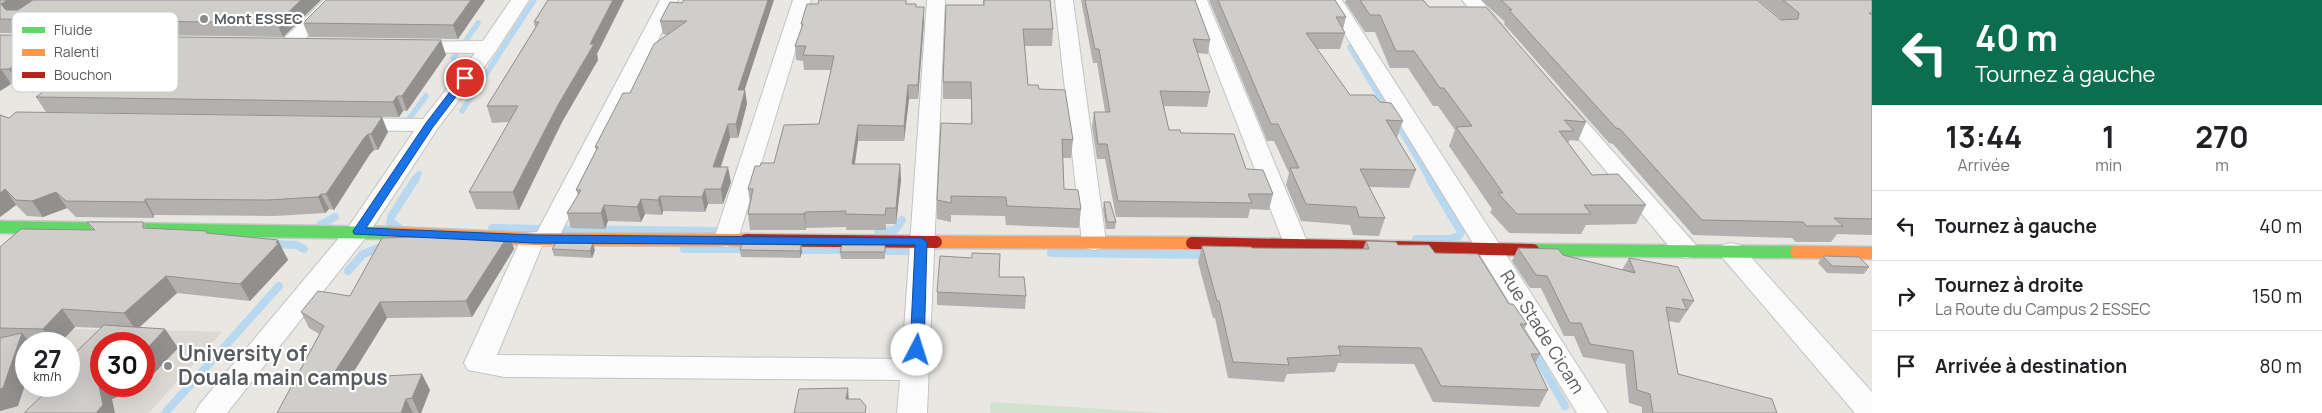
<!DOCTYPE html>
<html lang="fr">
<head>
<meta charset="utf-8">
<style>
  :root { --surface:#fff; --page:#f6f6f6; --text:#202124; --muted:#757577; --line:#e0e0e0 }
  body { margin:0; font-family:Manrope,sans-serif; background:var(--page); color:var(--text); height:100vh; display:flex; flex-direction:column; font-size:19px; white-space:nowrap }
  * { box-sizing:border-box; margin:0 }
  p { font-size:16px; color:var(--muted) }
  .icon { flex:none; width:28px; height:28px; fill:none; stroke:currentColor; stroke-width:2; stroke-linecap:round; stroke-linejoin:round }
  .map { position:relative; flex:1; overflow:hidden }
  .drawer { display:flex; flex-direction:column; background:var(--surface); width:450px }
  .drawer>* { flex:none }
  .top-card { background:#0b6e4f; color:#fff; overflow:hidden }
  .speed { position:absolute; left:15px; top:332px; display:flex; gap:10px; font-size:25px; font-weight:700; text-align:center }
  .speed>* { display:grid; place-content:center; width:65px; height:65px; border-radius:50%; background:var(--surface); box-shadow:0 5px 20px #0002; line-height:1 }
  .speed small { font-size:12px; font-weight:400 }
  .speed .limit { border:8px solid #d22; background:#fff; color:#111 }
  .pin { position:absolute; display:grid; place-items:center; width:42px; height:42px; color:#fff; margin:-21px; border:2px solid #fff; border-radius:50%; box-shadow:0 1px 5px #0007 }
  .me { position:absolute; width:55px; margin:-28px; rotate:5deg; stroke-linejoin:round; filter:drop-shadow(0 0 4px #0008) }
  .turn { display:flex; align-items:center; gap:18px; height:105px; padding:0 20px; font-size:22px }
  .turn .icon { width:65px; height:65px; stroke-width:2.5 }
  .turn b { display:block; font-size:35px; line-height:42px }
  .eta { display:flex; justify-content:space-evenly; align-items:center; height:85px; text-align:center }
  .eta b { font-size:30px; font-weight:700; line-height:35px }
  ul { padding:0; list-style:none }
  li { display:flex; align-items:center; gap:15px; height:70px; padding:0 20px; border-top:1px solid var(--line) }
  li div { flex:1 }
  li b { display:block; font-size:19px }
  li em { font-style:normal }
  main { display:flex; flex:1; min-height:0 }
  .map>svg:first-child { display:block }
</style>
</head>
<body>
<main>
<div class="map">
<svg width="1872" height="413" viewBox="0 0 1872 413">
  <rect width="100%" height="100%" fill="#e8e7e2"/>
  <path fill="#dbd9d2" fill-rule="evenodd" d="M73,329L200,331L222,332L149,413H0V346H26V386H69V344H59ZM101,344H144V386H101Z"/>
  <polygon fill="#d1e3ce" points="991,402 1165,413 990,413"/>
  <g fill="none" stroke-linecap="round" stroke-linejoin="round">
    <g stroke="#b8d8f0" stroke-width="5.5">
      <polyline points="464,43 478,23"/>
      <polyline points="1350,47 1387,109"/>
      <polyline points="453,58 459,50"/>
      <polyline points="462,111 534,0"/>
      <polyline points="406,123 426,96"/>
      <polyline points="1397,124 1430,180"/>
      <polyline points="415,180 419,174"/>
    </g>
    <g stroke="#b8d8f0" stroke-width="8">
      <polyline points="320,225 335,217"/>
      <polyline points="398,227 390,222 391,217 416,178"/>
      <polyline points="492,228 544,229"/>
      <polyline points="560,229 720,231"/>
      <polyline points="878,232 895,230 902,220"/>
      <polyline points="1416,239 1450,239 1459,236 1461,232 1429,178"/>
      <polyline points="273,244 296,245 304,249"/>
      <polyline points="684,249 748,249"/>
      <polyline points="794,250 848,250"/>
      <polyline points="876,251 911,251"/>
      <polyline points="1051,253 1208,255"/>
      <polyline points="348,271 363,254 384,246"/>
      <polyline points="1533,350 1565,406"/>
      <polyline points="165,413 279,286"/>
    </g>
    <defs>
      <g id="street">
        <polygon points="324,0 343,0 295,49 288,51 281,49 279,45 281,41"/>
        <polygon points="511,0 529,0 496,51 438,128 367,236 227,413 195,413 199,405 349,226 414,131 353,130 345,129 342,124 345,119 353,118 423,119 475,53 412,52 405,50 403,46 405,42 483,41"/>
        <polygon points="660,0 678,0 558,239 555,245 542,246 497,355 902,359 927,0 945,0 927,413 897,413 900,380 504,377 468,370 464,363 521,239 524,233 537,232"/>
        <polygon points="793,0 811,0 738,239 735,245 726,247 717,245 714,239"/>
        <polygon points="1055,0 1073,0 1106,242 1103,248 1094,250 1085,248 1082,242"/>
        <polygon points="1189,0 1207,0 1308,244 1305,250 1296,252 1287,250 1284,244"/>
        <polygon points="1324,0 1342,0 1608,413 1577,413"/>
        <polygon points="1462,0 1481,0 1507,31 1505,35 1491,35"/>
        <polygon points="1562,100 1569,102 1695,244 1699,250 1695,256 1686,258 1677,256 1555,110 1552,106 1555,102"/>
        <polygon points="1731,243 1740,245 1872,392 1872,413 1855,413 1722,257 1718,251 1722,245"/>
      </g>
      <g id="fast">
        <polyline points="0,227 392,233"/>
        <polyline points="1533,250 1796,252"/>
      </g>
      <g id="slow">
        <polyline points="392,233 533,239 746,240"/>
        <polyline points="936,242 1192,243"/>
        <polyline points="1796,252 1872,253"/>
      </g>
      <g id="jam">
        <polyline points="746,240 936,242"/>
        <polyline points="1192,243 1533,250"/>
      </g>
    </defs>
    <use href="#street" stroke="#c4c3c3" stroke-width="2"/>
    <use href="#fast" stroke="#c5c5c4" stroke-width="15"/>
    <use href="#slow" stroke="#c5c5c4" stroke-width="15"/>
    <use href="#jam" stroke="#c5c5c4" stroke-width="15"/>
    <use href="#street" fill="#fcfbfb" fill-rule="evenodd"/>
    <use href="#fast" stroke="#63d668" stroke-width="12"/>
    <use href="#slow" stroke="#ff974d" stroke-width="12"/>
    <use href="#jam" stroke="#b3261e" stroke-width="12"/>
  </g>
  <g fill="#b2b1af">
    <polygon points="0,0 321,0 283,37 0,33"/>
    <polygon points="485,0 458,39 309,37 303,23"/>
    <polygon points="548,0 597,54 598,60 562,122 519,210 476,209 469,192 509,122 492,123 487,106 535,28 534,22"/>
    <polygon points="983,0 1050,0 1053,29 1052,46 1024,46 1028,85 1039,89 1073,140 1071,158 1063,158 1064,189 1081,209 1079,228 1006,225 1005,216 951,215 951,222 937,219 937,200 971,124 971,99 943,99 943,82 983,5"/>
    <polygon points="1081,0 1195,0 1210,40 1208,54 1197,53 1210,92 1207,107 1164,106 1169,130 1181,133 1246,169 1273,194 1269,210 1250,209 1248,218 1116,217 1105,159 1097,159 1092,127 1094,112 1105,112 1097,63 1093,63"/>
    <polygon points="1209,0 1335,0 1346,17 1343,29 1345,33 1340,49 1317,49 1350,95 1380,102 1403,121 1397,138 1416,170 1409,188 1369,187 1385,218 1379,236 1353,235 1350,225 1301,221 1286,185 1289,173 1274,141 1267,141"/>
    <polygon points="1346,0 1423,0 1429,7 1586,122 1578,141 1570,140 1568,143 1592,175 1646,205 1636,224 1586,225 1581,234 1509,233 1490,212 1492,209 1449,146 1455,130 1438,106 1433,106 1408,68 1390,68 1375,32 1365,32 1345,2"/>
    <polygon points="1481,0 1757,0 1781,20 1782,20 1758,0 1872,0 1872,235 1837,234 1831,242 1796,242 1792,238 1693,235 1613,144 1609,143 1504,24 1505,22"/>
    <polygon points="670,2 745,90 747,104 738,138 730,138 720,167 731,182 723,204 708,204 705,212 663,211 662,215 645,214 641,222 608,221 605,229 571,228 567,213 578,195 576,190 596,150 595,147 667,35 663,34 660,21"/>
    <polygon points="907,4 916,7 924,21 918,99 909,99 904,141 858,141 855,164 900,164 901,180 896,224 886,224 886,230 846,230 846,227 806,228 806,230 750,230 748,214 750,203 748,189 760,166 774,163 819,124 831,70 804,70 803,61 796,60 795,46 802,28 801,24"/>
    <polygon points="0,35 446,55 407,111 403,111 399,117 46,112 36,97 58,81 25,80 19,84 11,84 0,91"/>
    <polygon points="9,118 388,132 378,150 374,150 370,154 334,210 329,209 325,213 275,216 154,215 154,218 76,217 67,208 43,217 27,216 16,205 0,217"/>
    <polygon points="1104,202 1116,222 1115,229 1106,229 1103,209"/>
    <polygon points="87,222 143,222 147,228 208,233 287,257 288,260 250,301 177,293 139,328 165,329 178,348 144,384 144,344 101,386 142,386 140,388 112,399 69,386 101,328 75,327 59,344 26,344 18,406 0,411 0,247 92,230"/>
    <polygon points="509,234 514,249 472,317 387,318 350,378 430,390 421,413 277,413 319,334 309,328 301,312 350,296 458,236"/>
    <polygon points="1366,241 1398,245 1435,253 1509,304 1527,324 1524,329 1540,354 1535,363 1548,390 1539,407 1433,402 1414,364 1338,363 1335,372 1287,374 1284,382 1228,378 1215,318 1213,318 1198,262 1202,246 1252,248 1363,249"/>
    <polygon points="801,245 802,252 800,258 741,257 740,250"/>
    <polygon points="885,245 885,259 841,259 840,252"/>
    <polygon points="1518,248 1563,255 1622,270 1629,258 1694,301 1679,323 1668,321 1678,374 1777,413 1642,413 1642,407 1629,403 1625,364 1583,357 1574,336 1564,336 1541,288 1530,288 1512,261"/>
    <polygon points="552,249 595,250 592,258 554,256"/>
    <polygon points="1823,256 1869,267 1864,274 1827,273 1818,263"/>
    <polygon points="999,277 1026,296 1025,309 937,305 937,292"/>
  </g>
  <g fill="#91908e">
    <polygon points="7,0 34,0 10,18 1,4"/>
    <polygon points="301,0 321,0 283,37 277,23"/>
    <polygon points="471,0 485,0 458,39 453,25"/>
    <polygon points="613,0 624,0 597,54 598,60 562,122 519,210 513,192"/>
    <polygon points="768,0 774,0 740,104 738,90"/>
    <polygon points="924,7 924,21 918,99 918,85"/>
    <polygon points="441,40 446,55 407,111 402,96"/>
    <polygon points="15,65 25,80 19,84 9,69"/>
    <polygon points="1,69 11,84 0,91 0,70"/>
    <polygon points="908,85 909,99 904,141 904,126"/>
    <polygon points="745,90 747,104 738,138 736,124"/>
    <polygon points="397,96 403,111 399,117 393,102"/>
    <polygon points="382,117 388,132 378,150 371,134"/>
    <polygon points="728,124 730,138 716,182 713,167"/>
    <polygon points="858,125 858,141 852,180 852,164"/>
    <polygon points="368,134 374,150 370,154 334,210 326,194 364,138"/>
    <polygon points="900,164 901,180 896,224 896,208"/>
    <polygon points="728,167 731,182 723,204 721,189"/>
    <polygon points="5,189 16,205 0,217 0,193"/>
    <polygon points="705,189 708,204 705,212 702,197"/>
    <polygon points="56,192 67,208 43,217 32,201"/>
    <polygon points="321,194 329,209 325,213 318,197"/>
    <polygon points="660,196 663,211 662,215 658,200"/>
    <polygon points="145,199 154,215 154,218 145,202"/>
    <polygon points="641,199 645,214 641,222 637,207"/>
    <polygon points="604,205 608,221 605,229 601,213"/>
    <polygon points="805,212 806,228 806,230 804,214"/>
    <polygon points="509,234 514,249 472,317 466,301"/>
    <polygon points="278,240 288,260 250,301 240,284"/>
    <polygon points="593,243 595,250 592,258 590,251"/>
    <polygon points="801,245 802,252 800,258 800,251"/>
    <polygon points="166,276 177,293 136,330 124,313"/>
    <polygon points="380,302 387,318 339,395 330,379"/>
    <polygon points="62,309 75,327 59,344 55,344 43,329"/>
    <polygon points="165,329 178,348 144,384 144,352"/>
    <polygon points="22,333 31,344 26,344 26,382 18,406 0,411 0,389"/>
    <polygon points="422,374 430,390 421,413 419,413 412,398"/>
    <polygon points="101,380 101,386 142,386 140,388 112,399 115,413 96,413 98,381"/>
    <polygon points="848,388 849,402 846,399"/>
    <polygon points="406,399 413,413 401,413"/>
  </g>
  <g fill="#cfcecb" stroke="#91908e">
    <polygon points="0,0 7,0 1,4 6,10 18,10 33,0 301,0 277,23 0,19"/>
    <polygon points="326,0 471,0 453,25 303,23"/>
    <polygon points="548,0 613,0 590,44 594,44 558,105 513,192 469,192 518,106 487,106 539,22 534,22"/>
    <polygon points="684,0 768,0 738,90 745,90 736,124 728,124 713,167 728,167 721,189 705,189 702,197 660,196 658,200 641,199 637,207 604,205 601,213 567,213 581,190 576,190 598,147 595,147 623,93 630,93 654,44 687,21 660,21 670,2 682,3"/>
    <polygon points="819,0 906,0 906,4 916,4 916,7 924,7 918,85 908,85 904,126 858,125 852,164 900,164 896,208 886,208 885,215 845,214 846,211 805,212 804,214 748,214 753,189 748,189 755,166 760,166 761,163 774,163 784,125 819,124 834,56 803,55 806,46 795,46 803,24 801,24 807,4 818,4"/>
    <polygon points="984,0 1050,0 1053,29 1023,29 1028,85 1038,85 1039,89 1065,90 1073,140 1062,139 1064,189 1078,190 1081,209 1007,206 1006,197 951,196 951,203 937,200 941,123 972,124 971,82 943,82 946,5 984,5"/>
    <polygon points="1085,0 1195,0 1210,40 1193,39 1210,92 1160,91 1169,130 1180,130 1181,133 1234,134 1246,169 1263,170 1273,194 1248,194 1252,203 1118,201 1107,144 1098,144 1094,112 1110,112 1099,49 1095,49"/>
    <polygon points="1218,0 1335,0 1346,17 1336,17 1345,33 1306,33 1350,95 1374,95 1380,102 1391,103 1403,121 1386,120 1416,170 1360,169 1385,218 1359,217 1356,207 1306,204 1290,168 1299,168 1278,124 1271,124"/>
    <polygon points="1360,0 1423,0 1429,7 1486,7 1586,122 1564,120 1574,131 1559,131 1592,175 1618,174 1646,205 1584,205 1591,214 1517,214 1498,193 1503,193 1456,127 1472,126 1444,88 1440,88 1414,51 1396,51 1380,15 1370,15"/>
    <polygon points="1501,0 1757,0 1781,20 1798,19 1799,13 1783,0 1872,0 1872,13 1869,13 1872,15 1872,219 1834,218 1843,226 1807,226 1803,222 1702,220 1620,129 1616,128 1509,10 1512,10"/>
    <polygon points="0,35 441,40 402,96 397,96 393,102 36,97 77,67 15,65 9,69 1,69 0,70"/>
    <polygon points="16,112 382,117 371,134 368,134 364,138 326,194 321,194 318,197 267,200 145,199 145,202 66,201 56,192 32,201 16,200 5,189 0,193 0,115 9,118"/>
    <polygon points="1104,202 1110,202 1116,222 1107,222"/>
    <polygon points="87,222 143,222 143,228 207,231 206,233 278,240 276,243 279,243 240,284 166,276 124,313 62,309 43,329 0,328 0,247 21,229 95,230"/>
    <polygon points="460,233 509,234 466,301 380,302 330,379 422,374 412,398 406,399 401,413 277,413 324,326 301,312 318,291 350,296 382,238 458,236"/>
    <polygon points="1366,241 1396,242 1398,245 1429,245 1435,253 1478,254 1509,304 1513,304 1527,324 1520,324 1540,354 1531,354 1548,390 1441,386 1421,348 1338,346 1341,355 1287,358 1289,365 1233,362 1219,301 1217,301 1202,246 1251,247 1252,248 1369,249"/>
    <polygon points="556,243 593,243 590,251 552,249"/>
    <polygon points="742,244 801,245 800,251 740,250"/>
    <polygon points="842,245 885,245 885,252 840,252"/>
    <polygon points="1518,248 1558,249 1563,255 1635,273 1629,258 1678,267 1694,301 1682,299 1687,310 1666,307 1678,374 1772,399 1777,413 1653,413 1650,394 1637,390 1633,351 1590,344 1581,323 1570,323 1547,276 1536,275"/>
    <polygon points="972,253 1000,254 999,277 1024,277 1026,296 937,292 940,256 972,258"/>
    <polygon points="1823,256 1859,257 1869,267 1832,266"/>
    <polygon points="104,325 165,329 144,352 144,344 101,344 101,380 98,381 103,405 96,413 24,413 52,386 69,386 69,359"/>
    <polygon points="22,333 3,388 0,389 0,338"/>
    <polygon points="848,388 846,399 860,399 866,406 865,413 794,413 799,389"/>
  </g>
  <polygon fill="#1a73e8" stroke="#114b97" points="462,76 465,76 470,78 433,127 366,228 534,235 922,238 927,242 924,350 922,354 912,354 910,350 915,245 534,243 354,234 353,231 426,123"/>
  <g fill="#8b8d8d" stroke="#fff" stroke-width="2">
    <circle cx="204" cy="19" r="5"/>
    <circle cx="168" cy="366" r="5"/>
  </g>
  <g text-anchor="middle" stroke-width="4.5" stroke-linejoin="round" paint-order="stroke">
    <g font-size="15" font-weight="bold" fill="#595c5f" stroke="#fff" text-anchor="start">
      <text x="214" y="24">Mont ESSEC</text>
    </g>
    <g font-size="18" fill="#595c5f" stroke="#fff">
      <text transform="translate(1542 332) rotate(58)" y="6">Rue Stade Cicam</text>
    </g>
    <g font-size="21" font-weight="bold" fill="#595c5f" stroke="#fff" text-anchor="start">
      <text x="178" y="361">University of<tspan x="178" dy="24">Douala main campus</tspan></text>
    </g>
  </g>
  <rect x="12" y="12" width="166" height="80" rx="8" fill="#fff" stroke="#cdcecf" stroke-width="1"/>
  <rect x="22" y="27" width="23" height="6" fill="#63d668"/>
  <rect x="22" y="49" width="23" height="7" fill="#ff974d"/>
  <rect x="22" y="72" width="23" height="6" fill="#b3261e"/>
  <g font-size="14" fill="#595c5f">
    <text x="54" y="35">Fluide</text>
    <text x="54" y="57">Ralenti</text>
    <text x="54" y="80">Bouchon</text>
  </g>
</svg>
<div class="speed"><div>27<small>km/h</small></div><div class="limit">30</div></div>
<div class="pin" style="left:465px;top:78px;background:#d93025"><svg class="icon" aria-label="arrive" viewBox="0 0 24 24"><path d="M6 21V4h12l-3 4 3 4H6"/></svg></div>
<svg class="me" style="left:917px;top:350px" viewBox="-20 -20 40 40"><circle r="19" fill="#fff"/><path d="M0-13L10 11 0 6-10 11z" fill="#1a73e8"/></svg>
</div>
<section class="drawer">
<div class="top-card">
<div class="turn"><svg class="icon" aria-label="left" viewBox="0 0 24 24"><path d="M17 20v-9H6M10 6l-5 5 5 5"/></svg><div><b>40 m</b>Tournez à gauche</div></div>
</div>
<div class="eta">
<div><b>13:44</b><p>Arrivée</p></div>
<div><b>1</b><p>min</p></div>
<div><b>270</b><p>m</p></div>
</div>
<ul>
<li><svg class="icon" aria-label="left" viewBox="0 0 24 24"><path d="M17 20v-9H6M10 6l-5 5 5 5"/></svg><div><b>Tournez à gauche</b></div><em>40 m</em></li>
<li><svg class="icon" aria-label="right" viewBox="0 0 24 24"><path d="M7 20v-9h11M14 6l5 5-5 5"/></svg><div><b>Tournez à droite</b><p>La Route du Campus 2 ESSEC</p></div><em>150 m</em></li>
<li><svg class="icon" aria-label="arrive" viewBox="0 0 24 24"><path d="M6 21V4h12l-3 4 3 4H6"/></svg><div><b>Arrivée à destination</b></div><em>80 m</em></li>
</ul>
</section>
</main>
</body>
</html>
